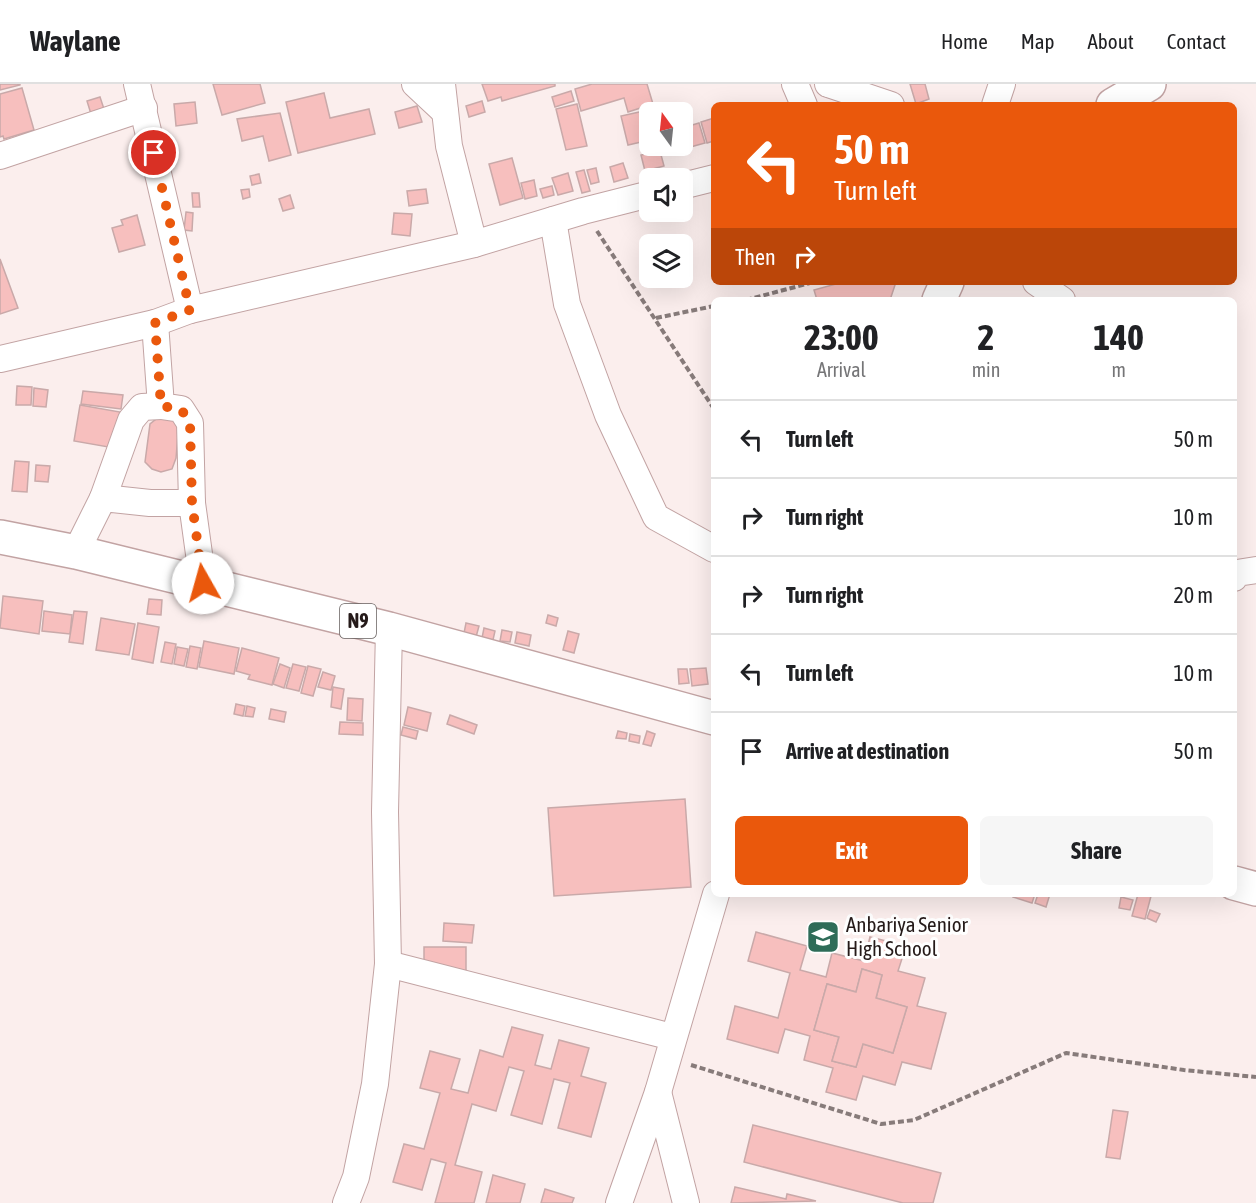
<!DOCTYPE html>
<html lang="en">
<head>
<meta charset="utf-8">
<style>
  :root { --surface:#fff; --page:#f6f6f6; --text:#202124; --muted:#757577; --line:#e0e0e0; --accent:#ea580c }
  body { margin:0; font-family:"Asap Condensed",sans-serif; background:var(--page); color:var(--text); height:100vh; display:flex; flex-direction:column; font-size:22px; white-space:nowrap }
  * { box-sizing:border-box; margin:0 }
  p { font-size:20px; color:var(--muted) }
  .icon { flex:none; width:33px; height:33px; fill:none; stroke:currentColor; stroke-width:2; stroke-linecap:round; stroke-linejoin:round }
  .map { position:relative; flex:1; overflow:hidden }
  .details { position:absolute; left:711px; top:213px; width:526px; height:600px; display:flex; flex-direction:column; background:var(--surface); border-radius:9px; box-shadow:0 6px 24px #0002 }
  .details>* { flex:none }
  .hud { position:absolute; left:711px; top:18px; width:526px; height:183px; border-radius:9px; box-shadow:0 6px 24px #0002; background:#ea580c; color:#fff; overflow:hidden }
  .needle { width:39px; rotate:345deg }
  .buttons { position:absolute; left:639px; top:18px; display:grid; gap:12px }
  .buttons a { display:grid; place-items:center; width:54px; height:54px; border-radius:9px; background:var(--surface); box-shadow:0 6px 24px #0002; font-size:30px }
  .pin { position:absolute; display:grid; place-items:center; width:51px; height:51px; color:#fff; margin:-26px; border:3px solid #fff; border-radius:50%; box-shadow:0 2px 6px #0007 }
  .me { position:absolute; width:66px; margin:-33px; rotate:353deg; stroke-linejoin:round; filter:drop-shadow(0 0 4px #0008) }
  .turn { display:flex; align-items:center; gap:21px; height:126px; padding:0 24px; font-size:27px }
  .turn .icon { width:78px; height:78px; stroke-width:2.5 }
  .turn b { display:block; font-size:42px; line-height:51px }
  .then { display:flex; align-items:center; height:57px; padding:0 24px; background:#0003; gap:12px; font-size:22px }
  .eta { display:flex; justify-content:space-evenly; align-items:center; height:102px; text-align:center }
  .eta b { font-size:36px; font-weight:700; line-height:42px }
  .action { display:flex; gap:12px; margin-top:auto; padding:12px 24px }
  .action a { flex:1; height:69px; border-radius:9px; background:var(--accent); color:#fff; font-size:24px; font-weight:700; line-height:69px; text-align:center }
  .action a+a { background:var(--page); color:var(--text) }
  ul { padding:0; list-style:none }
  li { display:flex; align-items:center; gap:18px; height:78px; padding:0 24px; border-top:2px solid var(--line) }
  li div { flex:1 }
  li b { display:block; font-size:22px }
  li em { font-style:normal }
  header { display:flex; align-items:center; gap:36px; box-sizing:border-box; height:84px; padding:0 30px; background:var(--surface); border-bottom:2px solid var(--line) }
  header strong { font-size:28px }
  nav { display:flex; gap:33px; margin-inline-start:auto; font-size:21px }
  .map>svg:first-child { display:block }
</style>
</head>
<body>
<header>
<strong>Waylane</strong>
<nav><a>Home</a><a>Map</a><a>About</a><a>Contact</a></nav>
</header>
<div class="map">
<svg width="1256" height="1119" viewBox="0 0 1256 1119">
  <rect width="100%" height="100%" fill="#fbeeed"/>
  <g fill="#f7bfbe" stroke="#c9a9a9" stroke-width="1.5" fill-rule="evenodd">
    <polygon points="0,0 20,0 20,1 0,6"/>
    <polygon points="213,0 260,0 265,19 222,31"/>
    <polygon points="482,0 555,0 555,2 502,17 501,13 488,17"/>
    <polygon points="592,0 647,0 653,20 628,28 624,14 581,27 575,5"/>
    <polygon points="910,0 925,0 929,15 916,20"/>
    <polygon points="22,4 34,46 4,55 3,52 0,53 0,10"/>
    <polygon points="571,7 574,17 555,23 552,13"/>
    <polygon points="324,9 330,34 369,25 375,50 298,69 286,18"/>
    <polygon points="100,13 104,25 91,30 87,17"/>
    <polygon points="482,17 485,28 469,33 466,22"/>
    <polygon points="195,18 197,39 176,42 174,20"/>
    <polygon points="577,20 587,62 566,66 556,25"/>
    <polygon points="417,22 422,38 399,44 395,28"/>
    <polygon points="653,25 654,28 650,28 650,56 628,61 621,32"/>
    <polygon points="280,29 291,71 269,77 263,52 242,57 237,35"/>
    <polygon points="714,34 714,57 707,59 701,38"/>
    <polygon points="699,39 705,59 676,67 674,62 682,62 682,44"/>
    <polygon points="660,67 664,82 645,87 641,71"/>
    <polygon points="512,74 523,114 500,121 489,80"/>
    <polygon points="623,79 628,94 614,98 610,83"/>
    <polygon points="596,84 599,98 591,100 587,86"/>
    <polygon points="584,86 590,107 582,109 576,88"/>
    <polygon points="568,89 573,107 558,111 552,94"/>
    <polygon points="259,90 261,99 252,101 250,92"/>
    <polygon points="534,96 537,112 525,115 521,99"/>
    <polygon points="552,102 554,111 543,114 540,105"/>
    <polygon points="249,105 250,113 243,115 241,106"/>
    <polygon points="426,105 428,119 409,122 407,107"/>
    <polygon points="192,109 199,109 200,123 193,123"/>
    <polygon points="290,111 294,124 283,127 279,115"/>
    <polygon points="186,128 193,129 192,147 184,146"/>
    <polygon points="394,129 412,130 410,152 392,150"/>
    <polygon points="137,131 145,161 119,168 112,144 123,141 121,136"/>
    <polygon points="0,175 18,224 0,230"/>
    <polygon points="843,198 896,198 890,216 817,216 814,206"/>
    <polygon points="17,302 32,303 31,321 16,321"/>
    <polygon points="34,304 48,306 46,323 33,322"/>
    <polygon points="83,307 123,311 121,325 81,320"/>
    <polygon points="80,321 120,328 114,364 74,357"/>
    <polygon points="160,332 169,332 179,339 176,374 172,385 161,388 152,385 145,378 150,340"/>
    <polygon points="15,377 29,378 27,408 12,407"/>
    <polygon points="36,381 50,382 48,398 35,397"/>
    <polygon points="3,512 43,517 39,550 0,544"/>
    <polygon points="149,515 162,516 161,531 147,530"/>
    <polygon points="44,527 72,531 70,550 42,547"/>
    <polygon points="74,527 87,528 83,560 69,558"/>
    <polygon points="548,531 558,534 556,542 546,539"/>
    <polygon points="101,534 135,540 129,571 96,566"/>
    <polygon points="138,539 159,543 153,579 132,575"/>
    <polygon points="466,539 479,542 476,553 464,549"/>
    <polygon points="484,544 495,547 493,556 482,554"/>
    <polygon points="502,546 512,548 510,558 500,557"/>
    <polygon points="568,547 579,550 574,569 563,566"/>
    <polygon points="517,548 531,551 529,562 515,559"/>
    <polygon points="204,557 239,564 234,590 199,583"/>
    <polygon points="165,558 176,560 172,580 161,578"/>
    <polygon points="190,562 201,564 197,585 186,583"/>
    <polygon points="177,563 188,565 184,582 174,580"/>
    <polygon points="242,564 279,574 272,601 248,595 250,591 236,587"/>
    <polygon points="280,580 290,584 284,604 273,600"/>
    <polygon points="293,580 306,583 299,607 286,604"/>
    <polygon points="308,582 321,585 313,612 301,609"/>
    <polygon points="706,584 708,600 692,602 690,585"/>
    <polygon points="678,585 687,585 689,599 679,600"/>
    <polygon points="323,588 335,592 331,606 318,603"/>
    <polygon points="333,603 344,605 341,625 331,623"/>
    <polygon points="348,614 363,615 362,637 347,636"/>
    <polygon points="236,620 245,622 243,632 234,630"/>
    <polygon points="247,622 255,624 253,633 245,632"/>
    <polygon points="408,623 431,629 427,647 404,641"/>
    <polygon points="271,625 286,628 284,638 269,635"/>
    <polygon points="450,631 477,641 474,650 447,640"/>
    <polygon points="340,638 363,639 363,651 339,650"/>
    <polygon points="403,643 418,647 416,655 401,651"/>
    <polygon points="618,647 627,649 626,655 616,654"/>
    <polygon points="647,647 655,650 651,662 643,660"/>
    <polygon points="630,650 640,652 639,659 629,657"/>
    <polygon points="685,715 691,803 554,812 548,724"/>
    <polygon points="1014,810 1035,810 1032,819 1013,813"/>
    <polygon points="1038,810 1050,810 1046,823 1035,819"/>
    <polygon points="1138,810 1151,812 1145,835 1132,832"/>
    <polygon points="1121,813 1133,816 1130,826 1119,824"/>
    <polygon points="1150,826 1160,830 1156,838 1147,834"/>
    <polygon points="444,839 474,841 472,859 443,857"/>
    <path d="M756,848L807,862L800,886L826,893L832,869L864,877L870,853L906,862L898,887L925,894L917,922L946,929L931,985L902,978L895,1001L863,992L856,1016L826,1008L833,984L804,976L810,952L785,945L778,969L727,955L735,922L778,934L790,889L748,877ZM862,885L882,891L876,914L907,923L893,969L863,960L856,983L832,977L839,953L814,946L827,900L856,908Z"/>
    <rect x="424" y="863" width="42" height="24"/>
    <polygon points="862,885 882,891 876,914 907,923 893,969 863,960 856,983 832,977 839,953 814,946 827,900 856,908"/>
    <polygon points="512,943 543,951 535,981 551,985 559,956 589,964 581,992 606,999 591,1053 558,1044 570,999 554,995 542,1040 511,1031 524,987 509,983 496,1027 472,1020 455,1081 482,1088 474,1119 435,1119 446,1079 431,1075 422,1106 393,1098 404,1060 424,1065 440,1009 420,1004 430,967 460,975 451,1005 468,1009 480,966 503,973"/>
    <polygon points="1113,1026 1128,1028 1120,1075 1106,1073"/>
    <polygon points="753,1041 941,1089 933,1119 903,1119 744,1078"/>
    <polygon points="493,1091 525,1100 520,1119 486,1119"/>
    <polygon points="735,1103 786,1115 787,1110 816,1117 731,1119"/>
    <polygon points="545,1105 574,1114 572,1119 541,1119"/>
  </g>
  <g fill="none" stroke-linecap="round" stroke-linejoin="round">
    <defs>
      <g id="minor">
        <polyline points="137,0 190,226"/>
        <polyline points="415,0 445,28"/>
        <polyline points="442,0 449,62 474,160"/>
        <polyline points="795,0 804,21"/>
        <polyline points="828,0 891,21"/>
        <polyline points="995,21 1002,0"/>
        <polyline points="0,72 144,24"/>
        <polyline points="682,102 714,94"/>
        <polyline points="553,136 567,220 608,331 656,433 714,465"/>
        <polyline points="1036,198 1062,216"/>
        <polyline points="155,239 161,322 181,325 190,339 192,419 203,499"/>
        <polyline points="0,275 155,239 190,226 474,160 583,127 650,110"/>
        <polyline points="103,414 131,336 142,323 161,322"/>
        <polyline points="76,468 103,414 150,419 192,419"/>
        <polyline points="1234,494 1237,489 1256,486"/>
        <polyline points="388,880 672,953"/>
        <polyline points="658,1008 686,1119"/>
        <polyline points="346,1119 356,1093 375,1000 388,880 385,728 389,545"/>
        <polyline points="619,1119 658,1008 716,810"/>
      </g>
      <polyline id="major" points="1234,799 1256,805"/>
      <g id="highway">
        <polyline points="1113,21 1149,0"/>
        <polyline points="939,216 947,198"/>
        <polyline points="0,453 76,468 389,545 714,634"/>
      </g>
    </defs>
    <use href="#minor" stroke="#c2a3a3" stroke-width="28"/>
    <use href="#major" stroke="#c2a3a3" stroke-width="36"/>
    <use href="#highway" stroke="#c2a3a3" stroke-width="36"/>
    <g stroke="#877b7a" stroke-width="4" stroke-dasharray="6 3" stroke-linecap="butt">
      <polyline points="597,147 714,325"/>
      <polyline points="746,216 814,198"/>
      <polyline points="656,234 714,222"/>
      <polyline points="691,981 881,1040 914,1036 1066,969 1184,986 1256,993"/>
    </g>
    <use href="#minor" stroke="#fff" stroke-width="26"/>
    <use href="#major" stroke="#fff" stroke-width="33"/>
    <use href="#highway" stroke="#fff" stroke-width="33"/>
  </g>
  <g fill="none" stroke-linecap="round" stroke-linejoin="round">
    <polyline stroke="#ea580c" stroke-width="10" stroke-dasharray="0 18" points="154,69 190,226 155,239 161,322 181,325 190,339 192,419 203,499"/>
  </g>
  <defs>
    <symbol id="school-square" viewBox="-11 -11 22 22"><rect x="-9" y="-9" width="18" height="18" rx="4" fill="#2e6c58" stroke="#fff"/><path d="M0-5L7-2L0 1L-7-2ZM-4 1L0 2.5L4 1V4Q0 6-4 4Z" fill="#fff"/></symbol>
  </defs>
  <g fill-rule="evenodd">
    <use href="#school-square" x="804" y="834" width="38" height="38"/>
  </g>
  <g text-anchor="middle" stroke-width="6" stroke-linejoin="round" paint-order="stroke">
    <rect fill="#fff" stroke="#665f5e" stroke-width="1.5" x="340" y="520" width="36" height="34" rx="4.5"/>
    <g font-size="20" font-weight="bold" fill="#251a19">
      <text x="358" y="544">N9</text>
    </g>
    <g font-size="21" fill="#251a19" stroke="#fff" text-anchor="start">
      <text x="846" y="848">Anbariya Senior<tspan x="846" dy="24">High School</tspan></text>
    </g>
  </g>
</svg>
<div class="buttons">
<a><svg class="needle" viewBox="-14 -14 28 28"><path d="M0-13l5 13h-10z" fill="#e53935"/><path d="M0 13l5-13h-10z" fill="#757577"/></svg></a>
<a><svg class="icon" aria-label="sound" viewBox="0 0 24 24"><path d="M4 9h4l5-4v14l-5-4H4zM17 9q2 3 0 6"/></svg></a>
<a><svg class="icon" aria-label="layers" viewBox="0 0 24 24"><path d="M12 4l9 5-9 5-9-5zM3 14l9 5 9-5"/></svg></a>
</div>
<div class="pin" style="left:154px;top:69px;background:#d93025"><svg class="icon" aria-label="arrive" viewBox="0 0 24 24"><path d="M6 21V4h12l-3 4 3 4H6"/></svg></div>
<svg class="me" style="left:203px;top:499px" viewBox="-20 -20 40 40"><circle r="19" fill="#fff"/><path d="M0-13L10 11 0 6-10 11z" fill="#ea580c"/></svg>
<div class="hud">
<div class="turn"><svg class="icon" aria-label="left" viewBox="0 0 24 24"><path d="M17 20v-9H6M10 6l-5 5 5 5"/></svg><div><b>50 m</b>Turn left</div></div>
<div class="then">Then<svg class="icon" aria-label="right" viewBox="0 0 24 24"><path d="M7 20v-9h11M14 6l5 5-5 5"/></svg></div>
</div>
<section class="details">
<div class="eta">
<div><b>23:00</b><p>Arrival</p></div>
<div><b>2</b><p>min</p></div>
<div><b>140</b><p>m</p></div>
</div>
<ul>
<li><svg class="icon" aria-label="left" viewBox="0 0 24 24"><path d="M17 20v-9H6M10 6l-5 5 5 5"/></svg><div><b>Turn left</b></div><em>50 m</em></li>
<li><svg class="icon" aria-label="right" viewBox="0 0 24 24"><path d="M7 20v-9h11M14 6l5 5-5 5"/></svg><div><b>Turn right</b></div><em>10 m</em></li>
<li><svg class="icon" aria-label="right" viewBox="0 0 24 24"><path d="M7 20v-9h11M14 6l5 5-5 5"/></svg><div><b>Turn right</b></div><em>20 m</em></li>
<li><svg class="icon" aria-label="left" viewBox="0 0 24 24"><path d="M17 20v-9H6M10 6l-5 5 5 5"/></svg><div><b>Turn left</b></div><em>10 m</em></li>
<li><svg class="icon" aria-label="arrive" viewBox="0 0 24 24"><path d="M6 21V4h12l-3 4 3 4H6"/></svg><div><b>Arrive at destination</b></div><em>50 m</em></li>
</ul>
<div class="action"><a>Exit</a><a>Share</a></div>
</section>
</div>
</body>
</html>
